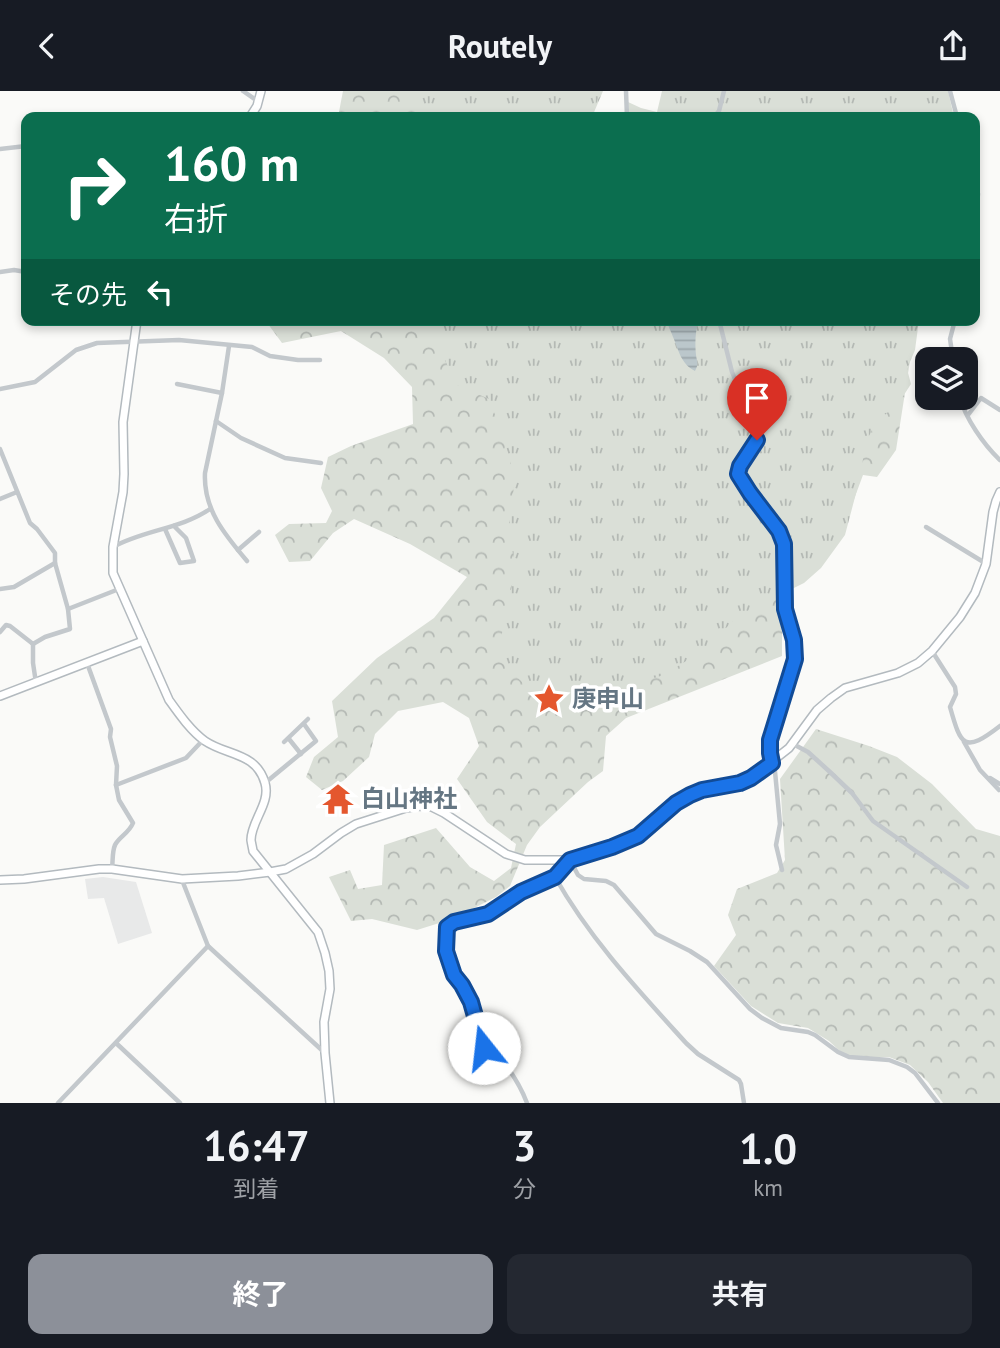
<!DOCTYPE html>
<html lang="ja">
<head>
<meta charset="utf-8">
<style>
  :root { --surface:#171b24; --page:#242831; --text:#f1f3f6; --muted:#9ea1a6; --accent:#8c9099 }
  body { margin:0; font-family:"PT Sans","Noto Sans JP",sans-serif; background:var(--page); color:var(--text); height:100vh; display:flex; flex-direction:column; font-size:26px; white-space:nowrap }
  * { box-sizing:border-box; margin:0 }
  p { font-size:23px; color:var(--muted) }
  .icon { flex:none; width:38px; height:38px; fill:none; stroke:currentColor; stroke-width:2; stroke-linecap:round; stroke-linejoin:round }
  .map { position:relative; height:1012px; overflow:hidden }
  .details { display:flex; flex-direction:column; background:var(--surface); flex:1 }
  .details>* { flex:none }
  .banner { position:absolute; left:21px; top:21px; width:959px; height:214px; border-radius:14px; box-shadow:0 4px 10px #0003; background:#0b6e4f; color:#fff; overflow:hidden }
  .controls { position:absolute; left:915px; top:256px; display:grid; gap:14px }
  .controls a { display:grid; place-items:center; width:63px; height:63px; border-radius:14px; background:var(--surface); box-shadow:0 4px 10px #0003; font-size:35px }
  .pin { position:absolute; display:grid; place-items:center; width:60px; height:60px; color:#fff; margin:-72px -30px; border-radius:50% 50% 50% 0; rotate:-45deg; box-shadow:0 0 7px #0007 }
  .pin .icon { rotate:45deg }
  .me { position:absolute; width:77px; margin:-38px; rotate:344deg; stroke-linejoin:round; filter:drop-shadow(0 0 5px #0008) }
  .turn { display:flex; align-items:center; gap:24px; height:147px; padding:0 28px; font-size:32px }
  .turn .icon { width:91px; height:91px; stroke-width:2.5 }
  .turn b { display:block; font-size:49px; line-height:60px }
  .then { display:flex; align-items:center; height:66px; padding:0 28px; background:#0003; gap:14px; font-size:26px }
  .eta { display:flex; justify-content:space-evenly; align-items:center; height:119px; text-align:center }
  .eta b { font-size:42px; font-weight:700; line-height:49px }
  .primary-button { display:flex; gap:14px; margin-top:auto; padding:14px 28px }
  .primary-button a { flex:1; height:80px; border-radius:14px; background:var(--accent); color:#fff; font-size:28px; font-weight:700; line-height:80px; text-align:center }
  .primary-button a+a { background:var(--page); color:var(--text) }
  header { display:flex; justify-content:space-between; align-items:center; height:91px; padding:0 28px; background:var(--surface); font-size:32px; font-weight:700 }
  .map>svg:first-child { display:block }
</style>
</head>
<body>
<header><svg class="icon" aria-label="back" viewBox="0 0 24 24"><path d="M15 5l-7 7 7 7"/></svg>Routely<svg class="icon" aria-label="share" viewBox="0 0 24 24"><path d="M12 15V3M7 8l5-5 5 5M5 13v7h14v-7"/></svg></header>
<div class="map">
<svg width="1000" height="1012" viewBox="0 0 1000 1012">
  <defs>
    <pattern id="forest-crowns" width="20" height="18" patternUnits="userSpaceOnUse" patternTransform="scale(1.75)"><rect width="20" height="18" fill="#dadfd7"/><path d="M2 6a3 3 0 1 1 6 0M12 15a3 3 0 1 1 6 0" fill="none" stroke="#b4b9b4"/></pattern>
    <pattern id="park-tufts" width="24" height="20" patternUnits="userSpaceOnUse" patternTransform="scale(1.75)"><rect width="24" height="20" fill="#dadfd7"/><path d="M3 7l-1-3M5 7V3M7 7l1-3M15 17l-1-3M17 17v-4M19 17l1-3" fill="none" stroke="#b4b9b4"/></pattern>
    <pattern id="water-rules" width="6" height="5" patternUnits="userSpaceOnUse" patternTransform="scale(1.75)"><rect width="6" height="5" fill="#bbc7cb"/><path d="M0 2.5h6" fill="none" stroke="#9ca6aa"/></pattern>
  </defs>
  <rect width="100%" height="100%" fill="#fafaf8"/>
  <polygon fill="#e8e9e9" points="103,786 136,791 152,842 118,853 104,807 88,808 85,788"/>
  <g fill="url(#forest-crowns)">
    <polygon points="343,0 603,0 592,26 338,26"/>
    <polygon points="265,229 664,229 912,257 896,359 877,386 863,384 840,446 789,494 782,505 782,565 626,627 606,645 603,680 588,691 540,736 527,754 510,795 496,806 452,828 417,839 372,828 351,830 329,786 350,779 358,798 382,794 384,754 436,737 470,776 494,790 511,777 516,753 487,731 457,688 479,655 469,627 443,611 398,620 375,643 369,666 343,690 322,699 306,686 314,666 338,646 332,610 377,567 434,527 467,486 410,453 354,428 333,442 310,470 289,471 275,444 289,433 326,432 332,420 321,397 328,366 351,355 413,333 412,296 384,267 341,240 282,252"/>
    <polygon points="816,638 869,655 897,666 932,693 976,738 1000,745 1000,1012 943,1012 928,991 910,974 889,966 864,967 843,963 829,950 808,937 778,932 751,915 714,875 736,844 728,824 737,798 777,782 785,769 780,688"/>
  </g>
  <g fill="url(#park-tufts)">
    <polygon points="418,0 601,0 591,26 417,26 416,20"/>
    <polygon points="662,0 948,0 954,26 629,26 628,11 641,17 657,21"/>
    <polygon points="430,229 919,229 915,259 907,278 911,293 900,310 875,333 866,351 859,391 845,444 821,477 804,492 739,524 705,558 664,584 627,595 609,596 569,610 543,612 497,566 516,475 508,442 515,388 502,342 489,308 457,294 435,249"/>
  </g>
  <path fill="url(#water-rules)" d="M667,229H699C695,240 695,253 696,264C697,271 699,273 695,280C681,273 679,260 673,246C671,240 668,236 667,229Z"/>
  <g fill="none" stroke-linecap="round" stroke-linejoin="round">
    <defs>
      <g id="secondary">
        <polyline points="250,26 257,15 261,0"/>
        <path d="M137,229L123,331L124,383L123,401L113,456V482L169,609C179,623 191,640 205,650C227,665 256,661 265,692C271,712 251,730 251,749C251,750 253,759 253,760L318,841L325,862L329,880L330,898L324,931L325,962L330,1012"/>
        <polyline points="0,605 143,550"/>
        <polyline points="0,789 24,788 99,778 112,778 182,788 238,785 270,781 286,778 313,763 341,742 356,733 406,717 419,715 432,716 444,722 506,763 525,769 570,769 612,756 638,745 676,712 689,704 702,699 740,692 751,687 789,657 817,619 831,607 845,597 898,582 918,572 932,560 960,526 975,502 986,473 993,421 996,410 1000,401"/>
      </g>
    </defs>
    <use href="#secondary" stroke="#b3babf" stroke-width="10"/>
    <g stroke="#c3c8cc" stroke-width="4.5">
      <polyline points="243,0 259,11"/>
      <polyline points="626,0 627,26"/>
      <polyline points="950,0 957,26"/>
      <polyline points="714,26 719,20 724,0"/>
      <polyline points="0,58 26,55"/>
      <polyline points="975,94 978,103 975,136"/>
      <polyline points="0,181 14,179 26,181"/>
      <polyline points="719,229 732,281 740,300 759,326 757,349 740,375 738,383 749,402 779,440 784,454 785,518 796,559 791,582 772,640 769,657 771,671"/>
      <path d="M229,255L222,302L205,382C203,418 225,444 247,470"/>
      <polyline points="953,268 950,248 955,229"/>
      <polyline points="177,293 222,302"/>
      <polyline points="0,298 35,291 76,259 97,252 179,249 252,256 270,265 298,269 320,269"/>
      <path d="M960,306C965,327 984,354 1000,369"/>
      <polyline points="968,324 981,307 1000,319"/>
      <polyline points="216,330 241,347 285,367 321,372"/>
      <polyline points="0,358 30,432 37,438 55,462 55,472 68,518 70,538 45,546 33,553"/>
      <polyline points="0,408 17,401"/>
      <polyline points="926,436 985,472"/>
      <polyline points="165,438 180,472 194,470 186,447 174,435"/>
      <path d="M113,456C144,439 181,438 210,418"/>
      <polyline points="238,459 259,441"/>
      <polyline points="0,498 14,496 55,472"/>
      <polyline points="68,518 119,498"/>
      <polyline points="0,541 6,534 10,535 33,553"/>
      <polyline points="33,553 33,572 36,592"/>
      <path d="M932,560L955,596L956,603L950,616C961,655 964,663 1000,635"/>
      <path d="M87,572L111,638L110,646L117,675L116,694L119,709L133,732C129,742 119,746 115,754C112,761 113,770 112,778"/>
      <polyline points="289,648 301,663"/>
      <polyline points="284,651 308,628"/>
      <polyline points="964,651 980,679 999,699"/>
      <polyline points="793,653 808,661 830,681 852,702 873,730 967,796"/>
      <polyline points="774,670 780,733 776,754 782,779"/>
      <polyline points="990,687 1000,693"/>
      <polyline points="265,692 316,650 304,633"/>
      <polyline points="116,694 186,667 203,649"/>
      <path d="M555,786C590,848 638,899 686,952L698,963L739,989L741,993L744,1012"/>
      <polyline points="182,789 208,855 325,962"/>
      <polyline points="116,952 180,1012"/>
      <polyline points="58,1012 208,855"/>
      <path d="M527,1012C519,991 507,974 492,957H484L471,911L462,894L454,884L446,860L447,836L454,831L488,823L521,801L555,786L570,769L578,784L584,788L606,790L614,794L656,843L690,860L707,871L750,918L762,927L781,937L808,941L815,944L838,961L849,966L889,969L907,976L915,982L938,1012"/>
    </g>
    <use href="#secondary" stroke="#fff" stroke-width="7"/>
  </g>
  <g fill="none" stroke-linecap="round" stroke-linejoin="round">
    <defs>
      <polyline id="route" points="484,957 471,911 462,894 454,884 446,860 447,836 454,831 488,823 521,801 555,786 570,769 612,756 638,745 676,712 690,704 702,699 740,692 751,687 772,672 770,662 770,649 795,568 794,549 785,518 784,453 779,440 750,402 738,383 740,375 757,349"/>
    </defs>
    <use href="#route" stroke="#114b97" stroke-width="18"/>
    <use href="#route" stroke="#1a73e8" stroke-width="12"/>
  </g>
  <defs>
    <symbol id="sight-bare" viewBox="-9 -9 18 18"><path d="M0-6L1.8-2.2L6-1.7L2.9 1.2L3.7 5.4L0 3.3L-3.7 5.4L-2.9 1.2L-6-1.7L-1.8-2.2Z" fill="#e4572e" stroke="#fff" stroke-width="2.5" paint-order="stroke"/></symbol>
    <symbol id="temple-bare" viewBox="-9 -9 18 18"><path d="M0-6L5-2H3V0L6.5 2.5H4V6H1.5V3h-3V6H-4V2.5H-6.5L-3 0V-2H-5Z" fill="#e4572e" stroke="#fff" stroke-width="2.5" paint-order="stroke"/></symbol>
  </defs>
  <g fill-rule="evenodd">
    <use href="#sight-bare" x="527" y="586" width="44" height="44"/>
    <use href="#temple-bare" x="316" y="686" width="44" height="44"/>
  </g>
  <g text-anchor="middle" stroke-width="7" stroke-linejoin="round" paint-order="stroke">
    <g font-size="24" font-weight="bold" fill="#657683" stroke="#fff" text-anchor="start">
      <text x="572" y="616">庚申山</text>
      <text x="361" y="716">白山神社</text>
    </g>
  </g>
</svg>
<div class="controls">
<a><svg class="icon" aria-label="layers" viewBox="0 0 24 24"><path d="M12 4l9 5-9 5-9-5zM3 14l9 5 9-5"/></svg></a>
</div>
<div class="pin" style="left:757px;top:349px;background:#d93025"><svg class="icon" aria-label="arrive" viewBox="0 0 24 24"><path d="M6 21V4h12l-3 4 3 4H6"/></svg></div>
<svg class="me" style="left:484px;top:957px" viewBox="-20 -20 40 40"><circle r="19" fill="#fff"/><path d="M0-13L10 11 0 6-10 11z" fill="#1a73e8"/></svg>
<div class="banner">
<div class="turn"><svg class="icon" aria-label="right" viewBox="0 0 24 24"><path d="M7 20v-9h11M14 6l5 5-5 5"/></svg><div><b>160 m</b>右折</div></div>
<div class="then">その先<svg class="icon" aria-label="left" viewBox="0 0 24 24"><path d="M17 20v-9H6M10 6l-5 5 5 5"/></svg></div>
</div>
</div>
<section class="details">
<div class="eta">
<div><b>16:47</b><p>到着</p></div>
<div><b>3</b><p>分</p></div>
<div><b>1.0</b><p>km</p></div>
</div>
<div class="primary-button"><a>終了</a><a>共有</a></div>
</section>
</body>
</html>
